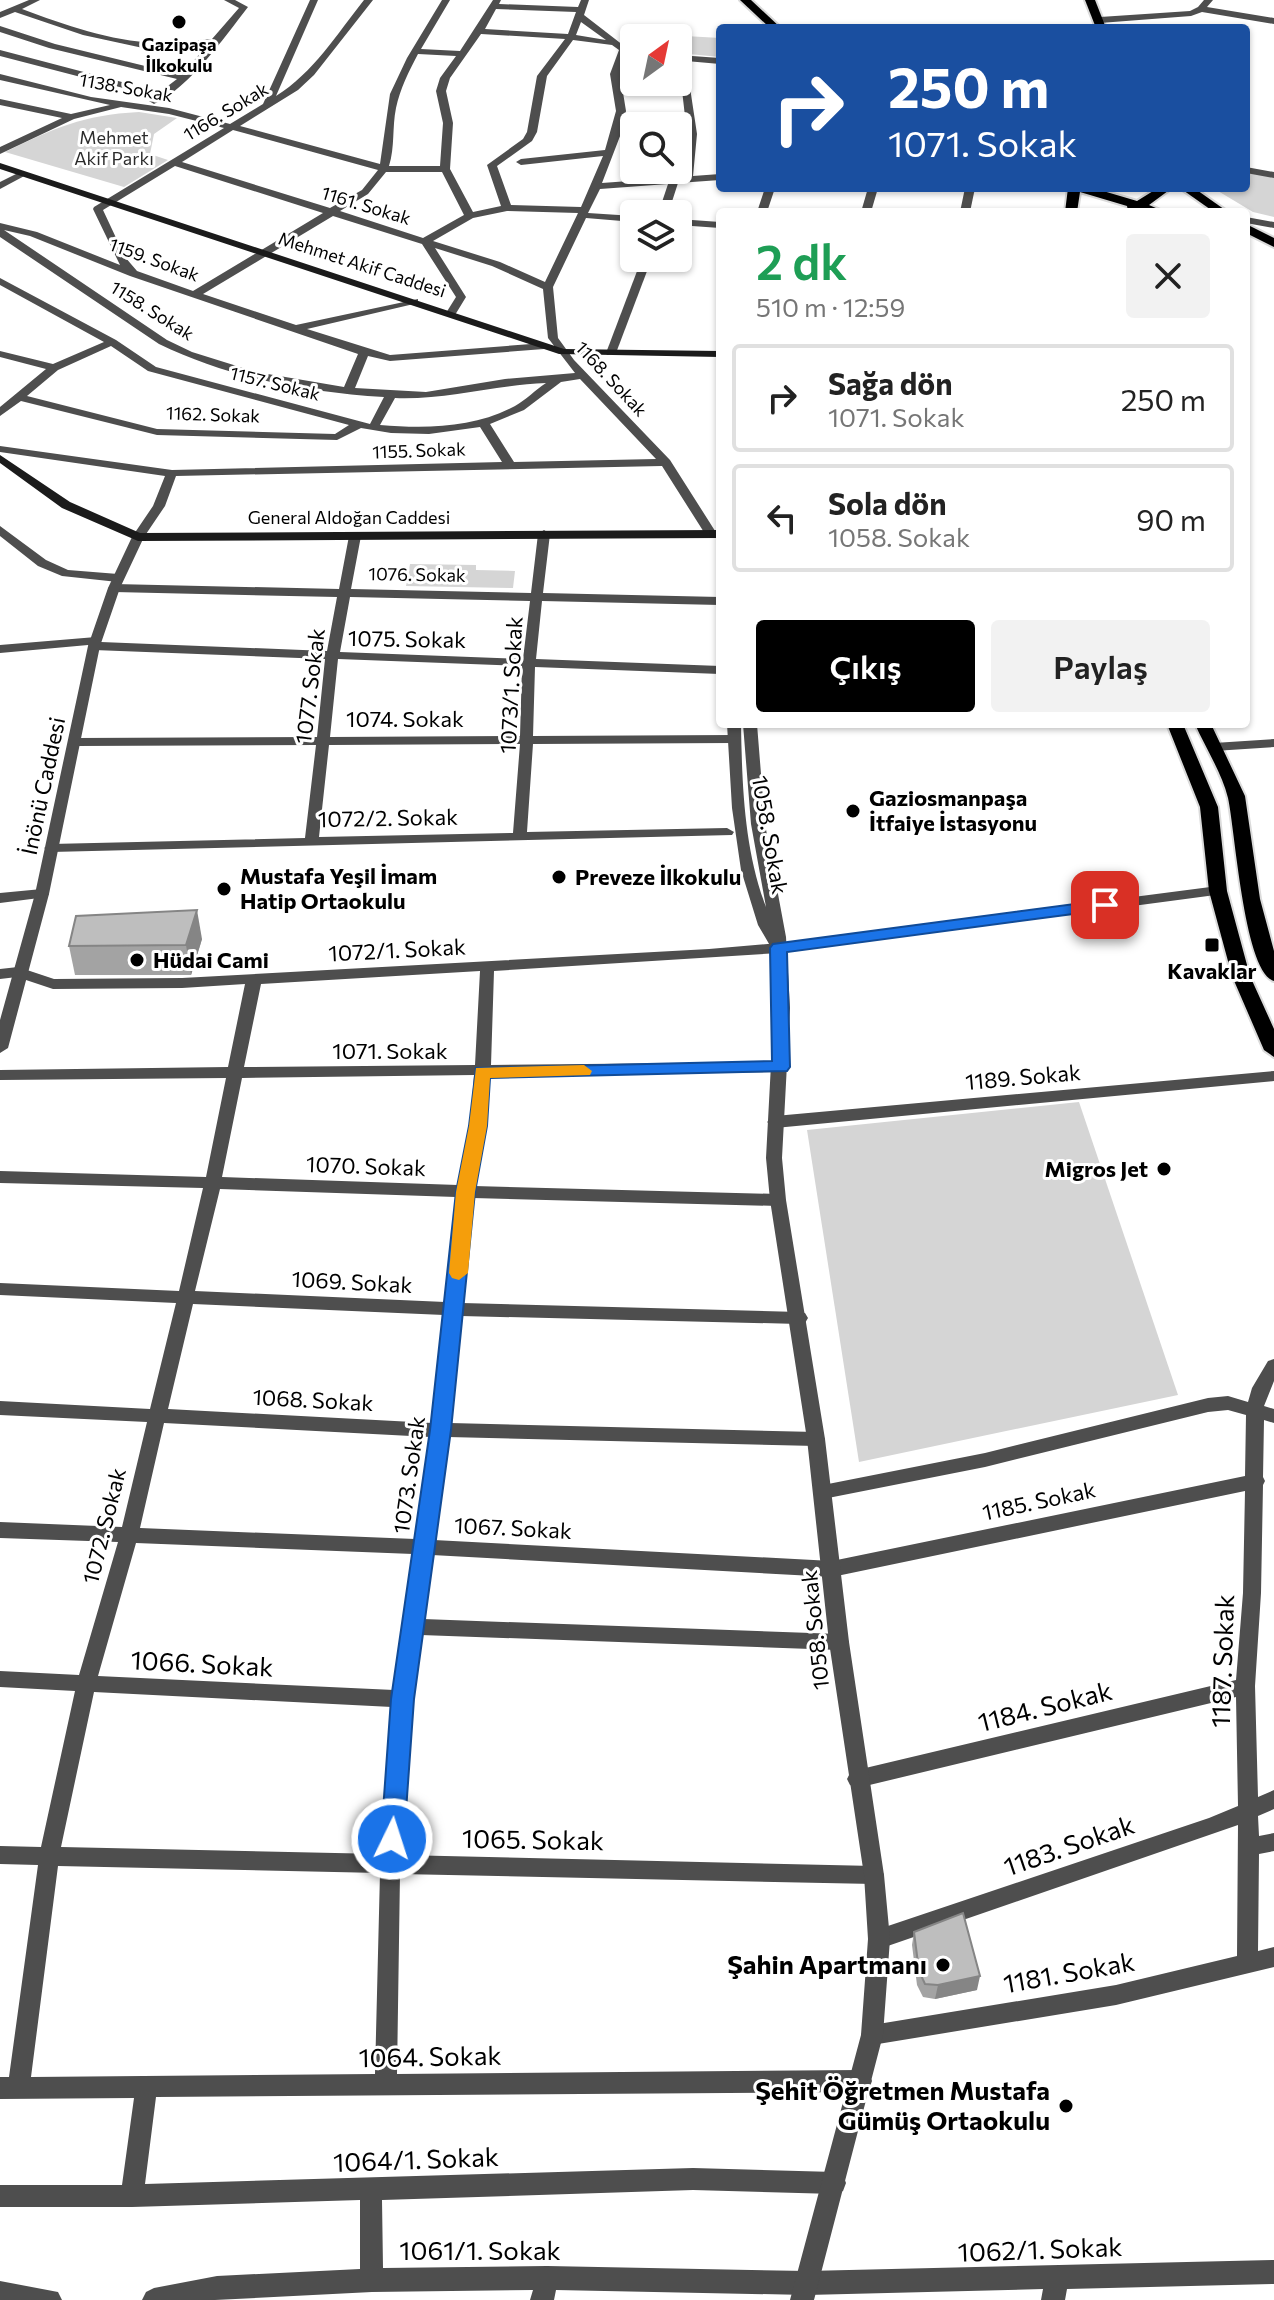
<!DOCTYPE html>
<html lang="tr">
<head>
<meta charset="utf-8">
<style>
  :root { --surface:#fff; --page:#f2f2f2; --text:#222; --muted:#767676; --line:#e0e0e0; --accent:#000 }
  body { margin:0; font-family:Commissioner,sans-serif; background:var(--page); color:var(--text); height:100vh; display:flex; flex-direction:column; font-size:30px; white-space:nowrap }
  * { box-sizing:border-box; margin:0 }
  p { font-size:26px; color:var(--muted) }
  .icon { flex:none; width:44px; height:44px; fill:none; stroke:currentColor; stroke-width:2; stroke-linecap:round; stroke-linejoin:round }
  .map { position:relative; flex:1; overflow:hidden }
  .details { position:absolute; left:716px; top:208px; width:534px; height:520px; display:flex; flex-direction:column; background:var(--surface); border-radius:8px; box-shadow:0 2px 6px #0004 }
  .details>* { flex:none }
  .hud { position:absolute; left:716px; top:24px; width:534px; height:168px; border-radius:8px; box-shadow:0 2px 6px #0004; background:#1a4fa0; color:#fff; overflow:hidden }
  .needle { width:52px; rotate:33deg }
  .controls { position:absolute; left:620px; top:24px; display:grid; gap:16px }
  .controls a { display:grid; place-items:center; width:72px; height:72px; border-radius:8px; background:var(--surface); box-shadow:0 2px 6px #0004; font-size:40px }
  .pin { position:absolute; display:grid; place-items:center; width:68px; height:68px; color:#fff; margin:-34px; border-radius:16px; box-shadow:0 4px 12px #0006 }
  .me { position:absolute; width:88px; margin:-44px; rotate:4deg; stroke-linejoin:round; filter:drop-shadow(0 0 6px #0008) }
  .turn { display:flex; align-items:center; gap:28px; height:168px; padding:0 40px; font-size:36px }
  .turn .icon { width:104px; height:104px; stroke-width:2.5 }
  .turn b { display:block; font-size:56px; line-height:68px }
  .round { display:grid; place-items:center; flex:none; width:84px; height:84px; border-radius:8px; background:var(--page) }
  .headline { display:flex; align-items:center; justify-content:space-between; height:136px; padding:0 40px }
  h1 { font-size:48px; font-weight:600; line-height:60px; color:#1e9e55 }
  .primary-button { display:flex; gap:16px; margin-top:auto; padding:16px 40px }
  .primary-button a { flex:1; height:92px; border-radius:8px; background:var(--accent); color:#fff; font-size:32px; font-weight:600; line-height:92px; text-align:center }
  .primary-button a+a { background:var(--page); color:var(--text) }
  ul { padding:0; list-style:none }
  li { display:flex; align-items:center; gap:24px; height:108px; margin:0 16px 12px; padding:0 24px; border:4px solid var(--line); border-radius:8px }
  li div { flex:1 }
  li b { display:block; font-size:30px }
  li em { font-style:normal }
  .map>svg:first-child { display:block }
</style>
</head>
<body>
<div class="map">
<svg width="1274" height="2300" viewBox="0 0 1274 2300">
  <rect width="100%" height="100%" fill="#fff"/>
  <g fill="#d5d5d5">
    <polygon points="668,35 720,38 720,57 678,53 678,38 667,38"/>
    <path d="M139,112L177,118L154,134L150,154L168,160L124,187L5,152C55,128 82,115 139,112Z"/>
    <polygon points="1246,172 1274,177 1274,217 1253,212 1213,188 1246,188"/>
    <polygon points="410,564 476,565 476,570 515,571 513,588 406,586"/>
    <polygon points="1079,1102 1178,1395 859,1462 807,1130"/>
  </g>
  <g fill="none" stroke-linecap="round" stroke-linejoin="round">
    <defs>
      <g id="primary">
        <polygon points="740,0 751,0 781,28 770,28"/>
        <polygon points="1085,0 1095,0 1106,28 1096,28"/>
        <polygon points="1068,188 1093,188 1137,201 1158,188 1172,188 1149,205 1165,212 1132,212 1128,211 1127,206 1080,192 1077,212 1065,212"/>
        <polygon points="1180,188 1194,188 1228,212 1214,212"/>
        <polygon points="1246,224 1274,238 1274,247 1246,233"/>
        <polygon points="1167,724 1183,724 1218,807 1227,891 1250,976 1274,1029 1274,1057 1264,1050 1232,976 1209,891 1200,807"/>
        <path d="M1195,724H1211L1245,796L1260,899L1274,951V981C1244,973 1235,829 1228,798C1222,773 1205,747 1195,724Z"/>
      </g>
    </defs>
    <use href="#primary" stroke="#dbdbdb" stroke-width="4"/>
    <g fill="#4e4e4e" fill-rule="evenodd">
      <path d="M29,0H40L22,9C65,25 110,41 156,43C175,44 193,40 212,39L239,8L224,0H235L248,7C224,38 190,87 154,104L149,101L154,96L0,56V50L160,92L177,79L49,48L0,32V26L55,44L182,75L207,45L143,48L83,35L15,12L0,18V12Z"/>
      <path d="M310,0H318L276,96C313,73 337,34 364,0H373L314,75L298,90L240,126L380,164L390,94L407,58L442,0H450L421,49L460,51L493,0H501L499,4L578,7L581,0H589L584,15L628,49L620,74L626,111L622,131L602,183L683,177L687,134L678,55L720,58V64L686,61L697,134L693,176L720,174V180L678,183L668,214H658L668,184L600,189L588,213L634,216V222L586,218L553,287L558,338L574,360L670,460L717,534L715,537H707L662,466L176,476L165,506L142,540L138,541L132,537L153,506L165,476L0,452V446L172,470L502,462L480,427L429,434L391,433L361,428L337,440L157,435L21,401L0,416V407L46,369L0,357V351L53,364L104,342L0,285V278L116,340L156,367L370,424L384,397C307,392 229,378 159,344L0,237V223L37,232L120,265L93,209L94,207L224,128L169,114L121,107L74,119L0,154V147L62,118L0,105V99L71,114L110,105L0,80V74L91,97L169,108L230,124L263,104ZM496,9L576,12L568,34L485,29ZM581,22L606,40L576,35ZM481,34L565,39L537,76L527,132L523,139L487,165L501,206L473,212L450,169L453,123L446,91L450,78ZM573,40L612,45L619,50L610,74L616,111L605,150L521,159L516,162L521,165L603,156L581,207L511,205L497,166L532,141L537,132L547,76ZM418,54L456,56L440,78L436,91L443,123L440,166H389C395,147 392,127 396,108C400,89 409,71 418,54ZM233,130L378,170L362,190L330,208L182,162ZM175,166L323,213L193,291L137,271L125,257L103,210ZM386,172H442L464,215L423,238L340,211L368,194ZM507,211L578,213L545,282L500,262L433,241L473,218ZM333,216L422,244L456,297L446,313L447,315H455L466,297L435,248L492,266L543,289L548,338L575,373L505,379L426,392L355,388L368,356L390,361L544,349L549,346L544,343L390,355L307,329L418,303V299L296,325L203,294ZM4,230L30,236L130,276L358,354L344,387L256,372L192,352L167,340ZM111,346L148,371L349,425L335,434L157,429L27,396L58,370ZM580,379L656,459L514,462L490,424L524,410L561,382ZM546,383C535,390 526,400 515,406C475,428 426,429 380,425L395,398C446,400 495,385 546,383Z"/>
      <polygon points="1204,0 1213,0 1207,7 1274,18 1274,24 1202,12 1191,16 1100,23 1096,20 1100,17 1190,11 1198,7"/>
      <polygon points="1246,167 1274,172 1274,178 1246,173"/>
      <polygon points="20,172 28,174 0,189 0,182"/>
      <polygon points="765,188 775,188 767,212 757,212"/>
      <polygon points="868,188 878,188 871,212 861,212"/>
      <polygon points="965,188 975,188 970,212 960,212"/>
      <polygon points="1246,217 1274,222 1274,228 1246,223"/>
      <polygon points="678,219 720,222 720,228 678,225"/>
      <polygon points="642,258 652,258 616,353 607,355 606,353"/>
      <polygon points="0,526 46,560 68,570 118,574 124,578 118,582 62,576 38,566 0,536"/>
      <path d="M544,530L550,534L543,593L720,597V605L542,601L536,659L720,666V674L535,667L533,736L734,735L741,739L734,743L533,744L527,832L727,828L734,832L732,835L51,852L44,848L51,844L305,838L316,745L76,746L69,742L76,738L317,737L325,659L94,650L88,645L0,653V645L96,637L101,638V642L327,651L337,597L114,592L108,588L114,584L339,589L349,536L355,532L361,536L351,589L531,593L538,534ZM350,597L530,601L523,659L340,652ZM338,659L522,666L520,736L330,737ZM520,744L513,833L319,837L329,745Z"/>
      <path d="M1218,886L1225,891L1223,894L779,953L494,971L491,1065L781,1062L789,1067L781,1072L490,1075L486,1126L474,1186L778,1194L786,1200L778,1206L473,1198L462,1303L799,1312L805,1313L808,1318L805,1323L799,1324L461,1316L450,1423L816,1432L822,1434L825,1439L822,1444L816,1446L448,1437L434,1540L832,1561L1245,1476L1246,1415L1228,1410L1208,1412L985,1467L823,1499L817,1497L814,1492L817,1487L823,1485L985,1453L1208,1398L1228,1396L1248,1402L1252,1388L1268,1361L1274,1359V1381L1264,1406L1274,1409V1423L1264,1420L1263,1477L1265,1481L1263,1485L1261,1593L1255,1686L1258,1797L1274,1790V1809L1258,1816L1259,1836L1274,1833V1851L1259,1854L1258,1951L1274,1947V1967L1116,2005L872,2045L864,2042L861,2035L864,2028L872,2025L1116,1985L1237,1956L1238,1825L879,1949L872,1946L868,1939L872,1932L879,1929L1209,1818L1238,1806L1236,1697L857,1788L850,1785L847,1779L850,1773L857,1770L1236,1680L1243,1593L1245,1491L832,1577L432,1555L423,1619L839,1634L846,1636L849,1642L846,1648L839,1650L421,1635L412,1699L401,1855L874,1866L881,1868L884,1875L881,1882L874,1884L400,1874L397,2074L861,2070L869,2073L872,2081L869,2089L861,2092L156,2097L145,2184L693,2168L835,2172L843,2175L846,2183L843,2191L835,2194L693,2190L382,2200L383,2268L547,2266L807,2271L1274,2260V2284L1067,2289L1065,2300H1041L1043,2289L807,2295L556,2290L554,2300H530L533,2290L372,2292L215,2300H142L146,2292L154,2288L217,2276L360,2269V2200L132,2207H0V2185H122L134,2098L0,2099V2077H9L38,1865L0,1864V1846L41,1847L75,1691L0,1687V1671L79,1675L118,1542L0,1538V1522L122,1527L147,1422L0,1415V1401L150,1409L176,1303L0,1295V1283L179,1291L203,1188L0,1183V1171L206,1177L226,1078L0,1080V1070L228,1067L245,984L182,988L53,989L17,977L0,979V969L18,967L54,979L182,978L709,949L779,943ZM480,971L475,1065L244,1067L261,984ZM474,1075L470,1126L458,1185L222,1177L242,1078ZM220,1189L456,1197L445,1302L195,1291ZM193,1304L444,1315L432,1423L168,1409ZM164,1423L430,1437L415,1539L140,1528ZM136,1543L413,1554L394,1690L98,1676ZM94,1692L392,1707L381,1854L61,1847ZM58,1866L380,1873L375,2074L31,2077Z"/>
      <polygon points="42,889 47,891 49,894 47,897 0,903 0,893"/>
      <polygon points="1274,1071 1274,1081 775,1128 767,1122 775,1116"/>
      <polygon points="0,2281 58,2292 62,2300 0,2300"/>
    </g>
    <g fill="#4e4e4e" fill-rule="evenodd">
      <polygon points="138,533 144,537 120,588 100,646 49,894 8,1048 0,1053 0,1020 35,894 88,646 108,588 132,537"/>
      <path d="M727,724H741C742,784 744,849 766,907L751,824L743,724H757L765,824L786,937L790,1008L782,1158L786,1200L825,1439L849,1642L884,1875L890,1939L883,2035L814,2300H790L861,2035L868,1939L864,1875L829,1642L807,1439L770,1200L766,1158L774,1008L772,949L758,925L741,870L732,808Z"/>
      <polygon points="1274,739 1274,747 1214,751 1207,747 1214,743"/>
    </g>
    <g fill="#1b1b1b" fill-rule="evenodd">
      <polygon points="0,163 564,349 720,351 720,357 559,354 0,169"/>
      <polygon points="0,455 70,502 140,533 720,530 720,538 138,541 62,508 0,463"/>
    </g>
    <use href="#primary" fill="#000" fill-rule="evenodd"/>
  </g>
  <g fill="#a3a3a3">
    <polygon points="202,939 191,975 75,975 69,946"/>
    <polygon points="914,1932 977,1990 935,1999 923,1997 917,1985 912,1945"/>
  </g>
  <g fill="#858585">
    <polygon points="197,910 202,939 191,975 186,945"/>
    <polygon points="980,1976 977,1990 935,1999 938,1985"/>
  </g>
  <g fill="#bebebe" stroke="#858585" stroke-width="2">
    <polygon points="197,910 186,945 69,946 76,916"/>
    <polygon points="963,1913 980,1976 938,1985 925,1984 919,1971 914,1932"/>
  </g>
  <polygon fill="#1a73e8" stroke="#114b97" stroke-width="2" points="1105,900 1111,902 1113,905 1111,909 787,952 790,1067 787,1071 490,1078 487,1126 475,1192 451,1430 414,1699 404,1839 400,1846 392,1849 384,1846 381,1839 391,1699 430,1430 456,1192 469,1126 476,1068 772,1061 770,948 773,944"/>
  <polygon fill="#f59e0b" points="584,1065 592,1071 590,1075 490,1078 487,1126 475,1192 468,1273 459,1280 452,1278 449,1273 456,1192 469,1126 476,1068"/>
  <g fill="#000" stroke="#fff" stroke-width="3">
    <circle cx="179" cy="22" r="8"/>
    <circle cx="853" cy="811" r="8"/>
    <circle cx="559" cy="877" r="8"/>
    <circle cx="224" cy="889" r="8"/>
    <rect x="1204" y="937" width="16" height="16" rx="4"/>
    <circle cx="137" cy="960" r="8"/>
    <circle cx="1164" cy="1169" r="8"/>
    <circle cx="943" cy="1965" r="8"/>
    <circle cx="1066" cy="2106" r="8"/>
  </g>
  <g text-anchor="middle" stroke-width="6" stroke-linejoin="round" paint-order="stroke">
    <g font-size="18" font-weight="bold" fill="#000" stroke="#fff">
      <text x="179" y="51">Gazipaşa<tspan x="179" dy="21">İlkokulu</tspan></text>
    </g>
    <g font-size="18" fill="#000" stroke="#fff">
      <text transform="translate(126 88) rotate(10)" y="6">1138. Sokak</text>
      <text transform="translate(226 112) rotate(-31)" y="6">1166. Sokak</text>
      <text transform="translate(366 206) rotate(17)" y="6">1161. Sokak</text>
      <text transform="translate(154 260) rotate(20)" y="6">1159. Sokak</text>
      <text transform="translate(362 265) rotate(18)" y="6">Mehmet Akif Caddesi</text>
      <text transform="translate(152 311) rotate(32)" y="6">1158. Sokak</text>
      <text transform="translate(611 379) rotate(47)" y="6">1168. Sokak</text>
      <text transform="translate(275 384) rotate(14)" y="6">1157. Sokak</text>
      <text transform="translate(213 415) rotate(2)" y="6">1162. Sokak</text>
      <text transform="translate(419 451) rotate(-2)" y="6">1155. Sokak</text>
      <text x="349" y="524">General Aldoğan Caddesi</text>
      <text transform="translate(417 575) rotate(1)" y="6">1076. Sokak</text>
    </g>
    <g font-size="18" fill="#2c2c2c" stroke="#fff">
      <text x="114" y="144">Mehmet<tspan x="114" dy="21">Akif Parkı</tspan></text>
    </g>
    <g font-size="22" fill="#000" stroke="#fff">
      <text transform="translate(407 639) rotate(1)" y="8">1075. Sokak</text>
      <text transform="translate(511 685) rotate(-87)" y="8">1073/1. Sokak</text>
      <text transform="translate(310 686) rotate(-83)" y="8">1077. Sokak</text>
      <text x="405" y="727">1074. Sokak</text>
      <text transform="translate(43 786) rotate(-78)" y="8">İnönü Caddesi</text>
      <text transform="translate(388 818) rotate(-1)" y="8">1072/2. Sokak</text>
      <text transform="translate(770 835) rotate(80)" y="8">1058. Sokak</text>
      <text transform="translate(397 950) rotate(-3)" y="8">1072/1. Sokak</text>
      <text x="390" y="1059">1071. Sokak</text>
      <text transform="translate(1023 1077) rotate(-5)" y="8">1189. Sokak</text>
      <text transform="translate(366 1166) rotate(2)" y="8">1070. Sokak</text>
      <text transform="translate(352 1282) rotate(3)" y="8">1069. Sokak</text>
      <text transform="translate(313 1400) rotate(3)" y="8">1068. Sokak</text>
      <text transform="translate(409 1475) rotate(-82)" y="8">1073. Sokak</text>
      <text transform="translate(1039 1501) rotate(-12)" y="8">1185. Sokak</text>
      <text transform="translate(104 1526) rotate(-76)" y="8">1072. Sokak</text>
      <text transform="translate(513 1528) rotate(3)" y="8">1067. Sokak</text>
      <text transform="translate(815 1630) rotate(-96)" y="8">1058. Sokak</text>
    </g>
    <g font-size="22" font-weight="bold" fill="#000" stroke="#fff" text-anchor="start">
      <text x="869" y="806">Gaziosmanpaşa<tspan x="869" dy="25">İtfaiye İstasyonu</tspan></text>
      <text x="240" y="884">Mustafa Yeşil İmam<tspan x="240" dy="25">Hatip Ortaokulu</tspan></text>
      <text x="575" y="885">Preveze İlkokulu</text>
      <text x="153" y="968">Hüdai Cami</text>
      <text x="1212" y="979" text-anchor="middle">Kavaklar</text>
      <text x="1148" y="1177" text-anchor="end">Migros Jet</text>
    </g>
    <g font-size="26" fill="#000" stroke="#fff">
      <text transform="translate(1223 1661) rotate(-88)" y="9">1187. Sokak</text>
      <text transform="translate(202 1664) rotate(3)" y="9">1066. Sokak</text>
      <text transform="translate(1045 1707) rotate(-14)" y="9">1184. Sokak</text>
      <text transform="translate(533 1840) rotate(1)" y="9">1065. Sokak</text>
      <text transform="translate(1069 1846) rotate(-19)" y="9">1183. Sokak</text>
      <text transform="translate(1069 1973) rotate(-10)" y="9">1181. Sokak</text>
      <text transform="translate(430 2057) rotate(-1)" y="9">1064. Sokak</text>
      <text transform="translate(416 2160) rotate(-2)" y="9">1064/1. Sokak</text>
      <text transform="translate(1040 2250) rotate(-2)" y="9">1062/1. Sokak</text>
      <text x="480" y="2260">1061/1. Sokak</text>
    </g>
    <g font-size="26" font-weight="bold" fill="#000" stroke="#fff" text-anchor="end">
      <text x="927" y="1974">Şahin Apartmanı</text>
      <text x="1050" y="2100">Şehit Öğretmen Mustafa<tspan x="1050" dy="30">Gümüş Ortaokulu</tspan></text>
    </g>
  </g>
</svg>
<div class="controls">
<a><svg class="needle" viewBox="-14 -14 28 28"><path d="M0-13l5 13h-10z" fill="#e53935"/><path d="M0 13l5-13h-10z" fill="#767676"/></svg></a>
<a><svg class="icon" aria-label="search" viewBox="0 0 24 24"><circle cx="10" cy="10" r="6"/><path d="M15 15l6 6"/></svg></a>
<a><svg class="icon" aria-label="layers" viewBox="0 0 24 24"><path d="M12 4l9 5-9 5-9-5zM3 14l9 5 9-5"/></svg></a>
</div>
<div class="pin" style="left:1105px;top:905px;background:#d93025"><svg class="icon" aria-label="arrive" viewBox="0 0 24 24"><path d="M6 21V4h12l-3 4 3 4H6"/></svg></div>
<svg class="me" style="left:392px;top:1839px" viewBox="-20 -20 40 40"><circle r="17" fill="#1a73e8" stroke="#fff" stroke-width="3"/><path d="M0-11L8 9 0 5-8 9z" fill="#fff"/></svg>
<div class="hud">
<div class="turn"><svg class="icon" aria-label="right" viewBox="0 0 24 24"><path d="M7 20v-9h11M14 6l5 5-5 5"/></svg><div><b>250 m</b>1071. Sokak</div></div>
</div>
<section class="details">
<div class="headline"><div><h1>2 dk</h1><p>510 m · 12:59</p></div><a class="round"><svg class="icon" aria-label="close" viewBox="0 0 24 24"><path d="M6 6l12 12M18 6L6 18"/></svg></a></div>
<ul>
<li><svg class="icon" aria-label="right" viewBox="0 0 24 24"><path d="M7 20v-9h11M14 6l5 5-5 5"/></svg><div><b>Sağa dön</b><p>1071. Sokak</p></div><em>250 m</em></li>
<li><svg class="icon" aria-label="left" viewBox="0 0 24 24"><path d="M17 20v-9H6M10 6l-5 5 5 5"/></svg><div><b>Sola dön</b><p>1058. Sokak</p></div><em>90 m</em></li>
</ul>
<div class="primary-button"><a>Çıkış</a><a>Paylaş</a></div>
</section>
</div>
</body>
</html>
